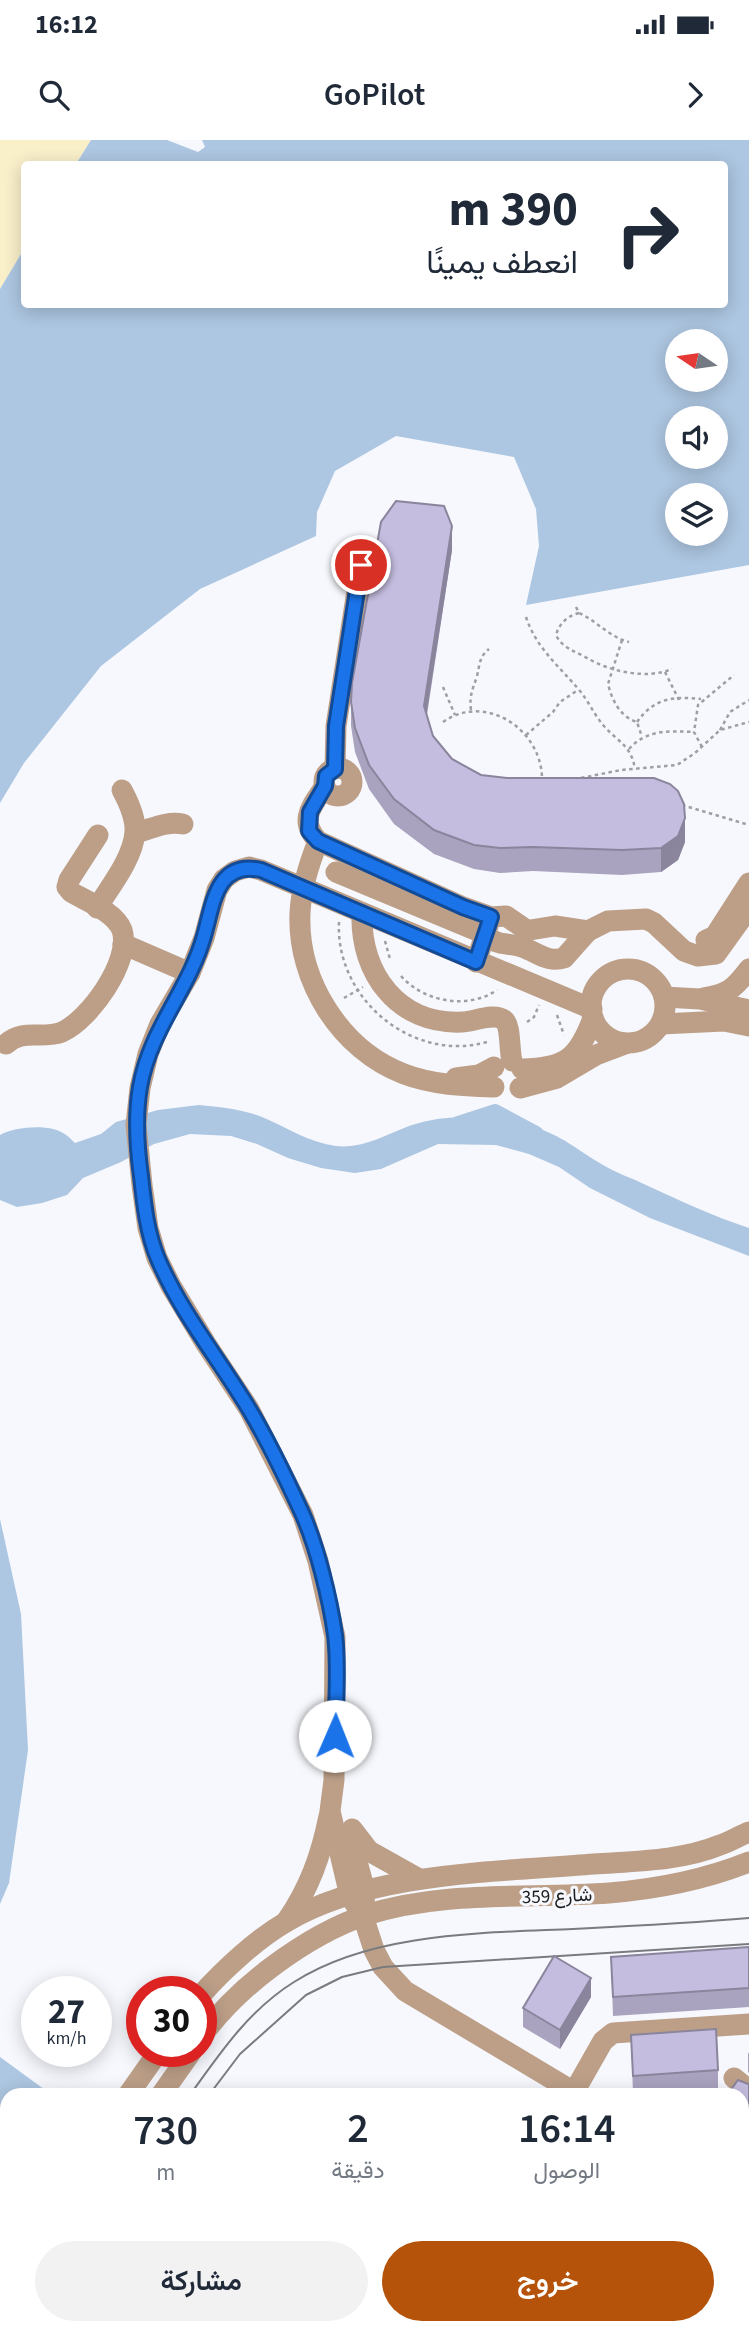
<!DOCTYPE html>
<html lang="ar">
<head>
<meta charset="utf-8">
<style>
  :root { --surface:#fff; --page:#f2f2f3; --text:#1f2937; --muted:#747a83; --accent:#b45309 }
  body { margin:0; font-family:"Source Sans 3",Vazirmatn,sans-serif; background:var(--page); color:var(--text); direction:rtl; height:100vh; display:flex; flex-direction:column; font-size:26px; white-space:nowrap }
  * { box-sizing:border-box; margin:0 }
  p { font-size:23px; color:var(--muted) }
  .icon { flex:none; width:38px; height:38px; fill:none; stroke:currentColor; stroke-width:2; stroke-linecap:round; stroke-linejoin:round }
  .map { position:relative; flex:1; overflow:hidden; direction:ltr }
  .drawer { position:absolute; left:0px; top:1948px; width:749px; height:247px; display:flex; flex-direction:column; background:var(--surface); border-radius:21px 21px 0 0; box-shadow:0 4px 18px #0003; direction:rtl }
  .drawer>* { flex:none }
  .guide { position:absolute; left:21px; top:21px; width:707px; height:147px; border-radius:7px; box-shadow:0 4px 18px #0003; direction:rtl; background:#fff; color:var(--text); overflow:hidden }
  .needle { width:46px; rotate:283deg }
  .buttons { position:absolute; left:665px; top:189px; display:grid; gap:14px }
  .buttons a { display:grid; place-items:center; width:63px; height:63px; border-radius:50%; background:var(--surface); box-shadow:0 4px 18px #0003; font-size:35px }
  .speed { position:absolute; left:21px; top:1836px; display:flex; gap:14px; font-size:35px; font-weight:700; text-align:center }
  .speed>* { display:grid; place-content:center; width:91px; height:91px; border-radius:50%; background:var(--surface); box-shadow:0 4px 18px #0003; line-height:1 }
  .speed small { font-size:18px; font-weight:400 }
  .speed .limit { border:10px solid #d22; background:#fff; color:#111 }
  .pin { position:absolute; display:grid; place-items:center; width:60px; height:60px; color:#fff; margin:-30px; border:4px solid #fff; border-radius:50%; box-shadow:0 2px 7px #0007 }
  .me { position:absolute; width:77px; margin:-38px; rotate:1deg; stroke-linejoin:round; filter:drop-shadow(0 0 5px #0008) }
  .turn { display:flex; align-items:center; gap:24px; height:147px; padding:0 35px; font-size:32px }
  .turn .icon { width:91px; height:91px; stroke-width:2.5 }
  .turn b { display:block; font-size:49px; line-height:60px }
  .eta { display:flex; justify-content:space-evenly; align-items:center; height:119px; text-align:center }
  .eta b { font-size:42px; font-weight:600; line-height:49px }
  .button { display:flex; gap:14px; margin-top:auto; padding:14px 35px }
  .button a { flex:1; height:80px; border-radius:42px; background:var(--accent); color:#fff; font-size:28px; font-weight:600; line-height:80px; text-align:center }
  .button a+a { background:var(--page); color:var(--text) }
  .status { display:flex; justify-content:space-between; align-items:center; height:49px; padding:0 35px; background:var(--surface); direction:ltr }
  .status svg { height:19px; fill:currentColor }
  header { display:flex; justify-content:space-between; align-items:center; height:91px; padding:0 35px; background:var(--surface); font-size:32px; font-weight:600 }
  .map>svg:first-child { display:block }
</style>
</head>
<body>
<div class="status"><b>16:12</b><svg viewBox="0 0 49 12"><path d="M0 12V9h3v3zM5 12V6h3v6zM10 12V3h3v9zM15 12V0h3v12zM26 1h20v11H26zM47 4h2v5h-2z"/></svg></div>
<header><svg class="icon" aria-label="forward" viewBox="0 0 24 24"><path d="M9 5l7 7-7 7"/></svg>GoPilot<svg class="icon" aria-label="search" viewBox="0 0 24 24"><circle cx="10" cy="10" r="6"/><path d="M15 15l6 6"/></svg></header>
<div class="map">
<svg width="749" height="2194" viewBox="0 0 749 2194">
  <rect width="100%" height="100%" fill="#f6f8fd"/>
  <polygon fill="#f9efc9" points="0,0 91,0 76,24 24,24 24,109 0,149"/>
  <g fill="#adc6e1" fill-rule="evenodd">
    <path d="M91,0H167L198,12L205,7L202,0H749V425L526,465L539,406L536,369L514,317L396,296L335,331L317,372L316,396L200,449L101,526L24,623L0,663V149L24,109V164H724V24H76ZM677,201H716V240H677ZM677,278H716V317H677ZM677,355H716V394H677Z"/>
    <path d="M199,965C220,967 242,969 262,977C286,987 310,1003 336,1006C364,1009 387,994 412,985C451,972 494,977 533,987C560,994 579,1011 603,1025C616,1033 632,1038 646,1045C681,1061 712,1076 749,1088V1116L650,1078L590,1048L559,1027L529,1014L496,1005L438,1004L381,1029L355,1033L321,1028L288,1018L257,1004L231,996L190,994L154,1004L121,1022L83,1038L67,1055L42,1063L17,1067L0,1060V995C14,987 46,984 61,992C66,994 71,999 75,1003L101,994L116,982L158,970Z"/>
    <polygon points="0,1379 21,1474 28,1610 9,1743 0,1764"/>
    <polygon points="0,1917 52,1955 7,1955 7,2027 0,2020"/>
    <polygon points="129,2188 290,2188 296,2194 129,2194"/>
  </g>
  <g fill="none" stroke-linecap="round" stroke-linejoin="round">
    <polyline stroke="#adc6e1" stroke-width="16" points="458,984 495,972 536,994"/>
    <g stroke="#9d9fa2" stroke-width="2.5" stroke-dasharray="3.5 3.5" stroke-linecap="butt">
      <path d="M576,467L579,473C597,481 609,497 629,502"/>
      <path d="M579,473C567,476 559,484 556,495C562,508 575,511 587,518C609,531 646,540 672,529"/>
      <path d="M526,477C536,508 560,527 580,551C589,562 595,576 604,586C619,603 631,605 635,629"/>
      <path d="M622,500L608,544C612,560 620,577 637,582L642,597"/>
      <polyline points="665,532 679,560"/>
      <polyline points="443,547 455,575"/>
      <path d="M471,570C469,555 473,549 477,536C480,524 479,517 489,509"/>
      <path d="M443,582C486,552 542,590 542,639"/>
      <path d="M637,582C654,558 673,556 701,559"/>
      <polyline points="720,590 730,572 749,560"/>
      <polyline points="526,595 553,572 560,562 578,550"/>
      <polyline points="702,607 694,592 698,565 734,535"/>
      <path d="M629,609C647,589 669,591 694,592"/>
      <polyline points="581,638 621,630 677,625 695,613 720,590 749,582"/>
      <polyline points="682,665 749,685"/>
      <path d="M339,782C335,860 415,925 490,901"/>
      <polyline points="385,801 390,819"/>
      <path d="M401,836C424,862 468,870 497,850"/>
      <polyline points="344,858 363,847"/>
      <polyline points="557,875 564,895"/>
      <polyline points="527,882 534,877 539,865"/>
    </g>
    <g stroke="#bd9f88" stroke-width="21">
      <circle cx="338" cy="642" r="14"/>
      <polyline points="335,629 336,586 361,425"/>
      <path d="M325,646C312,666 298,680 318,701L463,767L491,777"/>
      <path d="M135,693C152,689 165,681 183,684"/>
      <path d="M336,732L485,794C497,807 507,802 522,807C537,812 547,823 564,818L588,791"/>
      <path d="M97,768C111,745 132,720 135,693C136,679 128,661 122,650"/>
      <path d="M362,774C360,833 398,885 462,882C474,882 493,872 504,880C511,885 509,910 512,921"/>
      <polyline points="706,800 715,796 749,743"/>
      <polyline points="123,804 190,833"/>
      <polyline points="476,822 491,777 506,776 525,789 530,790 555,786 588,791 608,781 646,779 654,783 684,811 698,816 716,814 749,768"/>
      <circle cx="628" cy="866" r="37"/>
      <polyline points="664,857 700,859 749,870"/>
      <path d="M703,858C728,854 734,849 749,829"/>
      <polyline points="661,884 724,881 749,886"/>
      <path d="M6,904C23,888 42,900 62,892C89,880 132,821 122,790C115,772 86,761 71,752L67,747L69,740L98,695"/>
      <path d="M522,929C565,928 578,919 593,878"/>
      <polyline points="520,948 557,938 596,915 625,904"/>
      <polyline points="352,1689 369,1711 419,1739"/>
      <polyline points="350,1696 365,1751 364,1763"/>
      <path d="M286,1782C309,1749 321,1716 329,1676"/>
      <path d="M201,1855C224,1829 257,1799 286,1782C369,1732 499,1732 594,1724C635,1721 681,1721 720,1705C730,1702 739,1696 749,1692"/>
      <path d="M201,1897C221,1870 246,1846 273,1826C300,1806 333,1786 366,1775C444,1750 528,1759 609,1753C657,1749 704,1740 749,1722"/>
      <polyline points="734,1938 749,1950"/>
      <polyline points="574,1952 603,1901 613,1893 749,1884"/>
      <polyline points="128,1955 159,1911"/>
      <polyline points="161,1955 192,1911"/>
      <polyline points="579,1955 405,1851 383,1827 374,1810 363,1776 350,1756 330,1671 334,1640 335,1497 318,1421 303,1375 249,1269 206,1204 171,1146 157,1118 148,1088 142,1045 136,985 140,948 148,914 160,884 190,833 204,798 217,750 224,739 235,731 249,727 261,730 592,869"/>
      <polyline points="742,2044 749,2035"/>
      <polyline points="742,2095 749,2100"/>
      <polyline points="0,2142 7,2132"/>
      <polyline points="0,2188 7,2173"/>
    </g>
    <g stroke="#797b7e" stroke-width="2">
      <path d="M190,1955C220,1913 249,1870 294,1842C372,1792 484,1793 573,1789C632,1786 691,1783 749,1778"/>
      <polyline points="209,1955 240,1914 306,1855 342,1837 383,1827 749,1804"/>
      <polyline points="29,2194 33,2188"/>
      <polyline points="44,2194 48,2188"/>
    </g>
    <g stroke="#bd9f88" stroke-width="21">
      <path d="M318,701C309,724 301,749 300,773C297,841 341,910 404,934C433,945 464,946 494,947"/>
      <polyline points="456,938 479,935 494,927"/>
    </g>
  </g>
  <g fill="#a9a3c0">
    <polygon points="452,410 427,575 433,596 452,619 481,635 685,702 678,720 661,732 622,735 533,731 500,733 474,729 434,714 394,684 369,649 355,612 351,586 351,562"/>
    <polygon points="749,1807 749,1867 613,1876 611,1817"/>
    <polygon points="591,1857 560,1909 523,1887 523,1868"/>
    <polygon points="631,1895 718,1930 718,1949 633,1954"/>
    <polygon points="749,1912 749,1933 748,1932 748,1914"/>
    <polygon points="748,1944 749,1944 749,2007 746,2010 742,2007 742,1955"/>
    <polygon points="742,2095 749,2100 749,2169 742,2164"/>
  </g>
  <g fill="#8a849c">
    <polygon points="452,386 452,410 424,590 424,566"/>
    <polygon points="685,678 685,702 678,720 661,732 661,708"/>
    <polygon points="591,1838 591,1857 560,1909 560,1890"/>
    <polygon points="749,1988 749,2007 746,2010 746,1992"/>
  </g>
  <g fill="#c5bddf" stroke="#8a849c" stroke-width="2">
    <polygon points="396,361 444,366 452,386 424,566 433,596 452,619 481,635 507,638 654,638 670,644 678,651 684,664 685,678 678,696 661,708 622,710 533,707 500,708 474,705 434,690 394,659 369,625 355,588 351,562 352,543 381,382"/>
    <polygon points="749,1807 749,1848 613,1857 611,1817"/>
    <polygon points="554,1816 591,1838 560,1890 523,1868"/>
    <polygon points="716,1889 718,1930 633,1936 631,1895"/>
    <polygon points="738,1940 748,1944 749,1944 749,1988 746,1992 742,1988 742,1955 727,1955"/>
    <polygon points="742,2095 749,2100 749,2151 742,2146"/>
  </g>
  <g fill="none" stroke-linecap="round" stroke-linejoin="round">
    <defs>
      <path id="route" d="M335,1596C336,1565 339,1525 335,1495C330,1459 317,1406 302,1373C286,1338 269,1302 249,1269C219,1219 181,1173 158,1119C147,1093 144,1064 141,1036C137,1007 135,976 140,947C150,889 189,850 204,796C213,765 216,720 261,730L476,822L491,777L463,767L318,701L309,691L310,672L325,646L326,636L335,629L336,586L361,425"/>
    </defs>
    <use href="#route" stroke="#114b97" stroke-width="18"/>
    <use href="#route" stroke="#1a73e8" stroke-width="12"/>
  </g>
  <g text-anchor="middle" stroke-width="6" stroke-linejoin="round" paint-order="stroke">
    <g font-size="19" fill="#1b1c1d" stroke="#f6f8fd">
      <text transform="translate(557 1755) rotate(-2)" y="7">شارع 359</text>
    </g>
  </g>
</svg>
<div class="buttons">
<a><svg class="needle" viewBox="-14 -14 28 28"><path d="M0-13l5 13h-10z" fill="#e53935"/><path d="M0 13l5-13h-10z" fill="#747a83"/></svg></a>
<a><svg class="icon" aria-label="sound" viewBox="0 0 24 24"><path d="M4 9h4l5-4v14l-5-4H4zM17 9q2 3 0 6"/></svg></a>
<a><svg class="icon" aria-label="layers" viewBox="0 0 24 24"><path d="M12 4l9 5-9 5-9-5zM3 14l9 5 9-5"/></svg></a>
</div>
<div class="speed"><div>27<small>km/h</small></div><div class="limit">30</div></div>
<div class="pin" style="left:361px;top:425px;background:#d93025"><svg class="icon" aria-label="arrive" viewBox="0 0 24 24"><path d="M6 21V4h12l-3 4 3 4H6"/></svg></div>
<svg class="me" style="left:335px;top:1596px" viewBox="-20 -20 40 40"><circle r="19" fill="#fff"/><path d="M0-13L10 11 0 6-10 11z" fill="#1a73e8"/></svg>
<div class="guide">
<div class="turn"><svg class="icon" aria-label="right" viewBox="0 0 24 24"><path d="M7 20v-9h11M14 6l5 5-5 5"/></svg><div><b>390 m</b>انعطف يمينًا</div></div>
</div>
<section class="drawer">
<div class="eta">
<div><b>16:14</b><p>الوصول</p></div>
<div><b>2</b><p>دقيقة</p></div>
<div><b>730</b><p>m</p></div>
</div>
<div class="button"><a>خروج</a><a>مشاركة</a></div>
</section>
</div>
</body>
</html>
